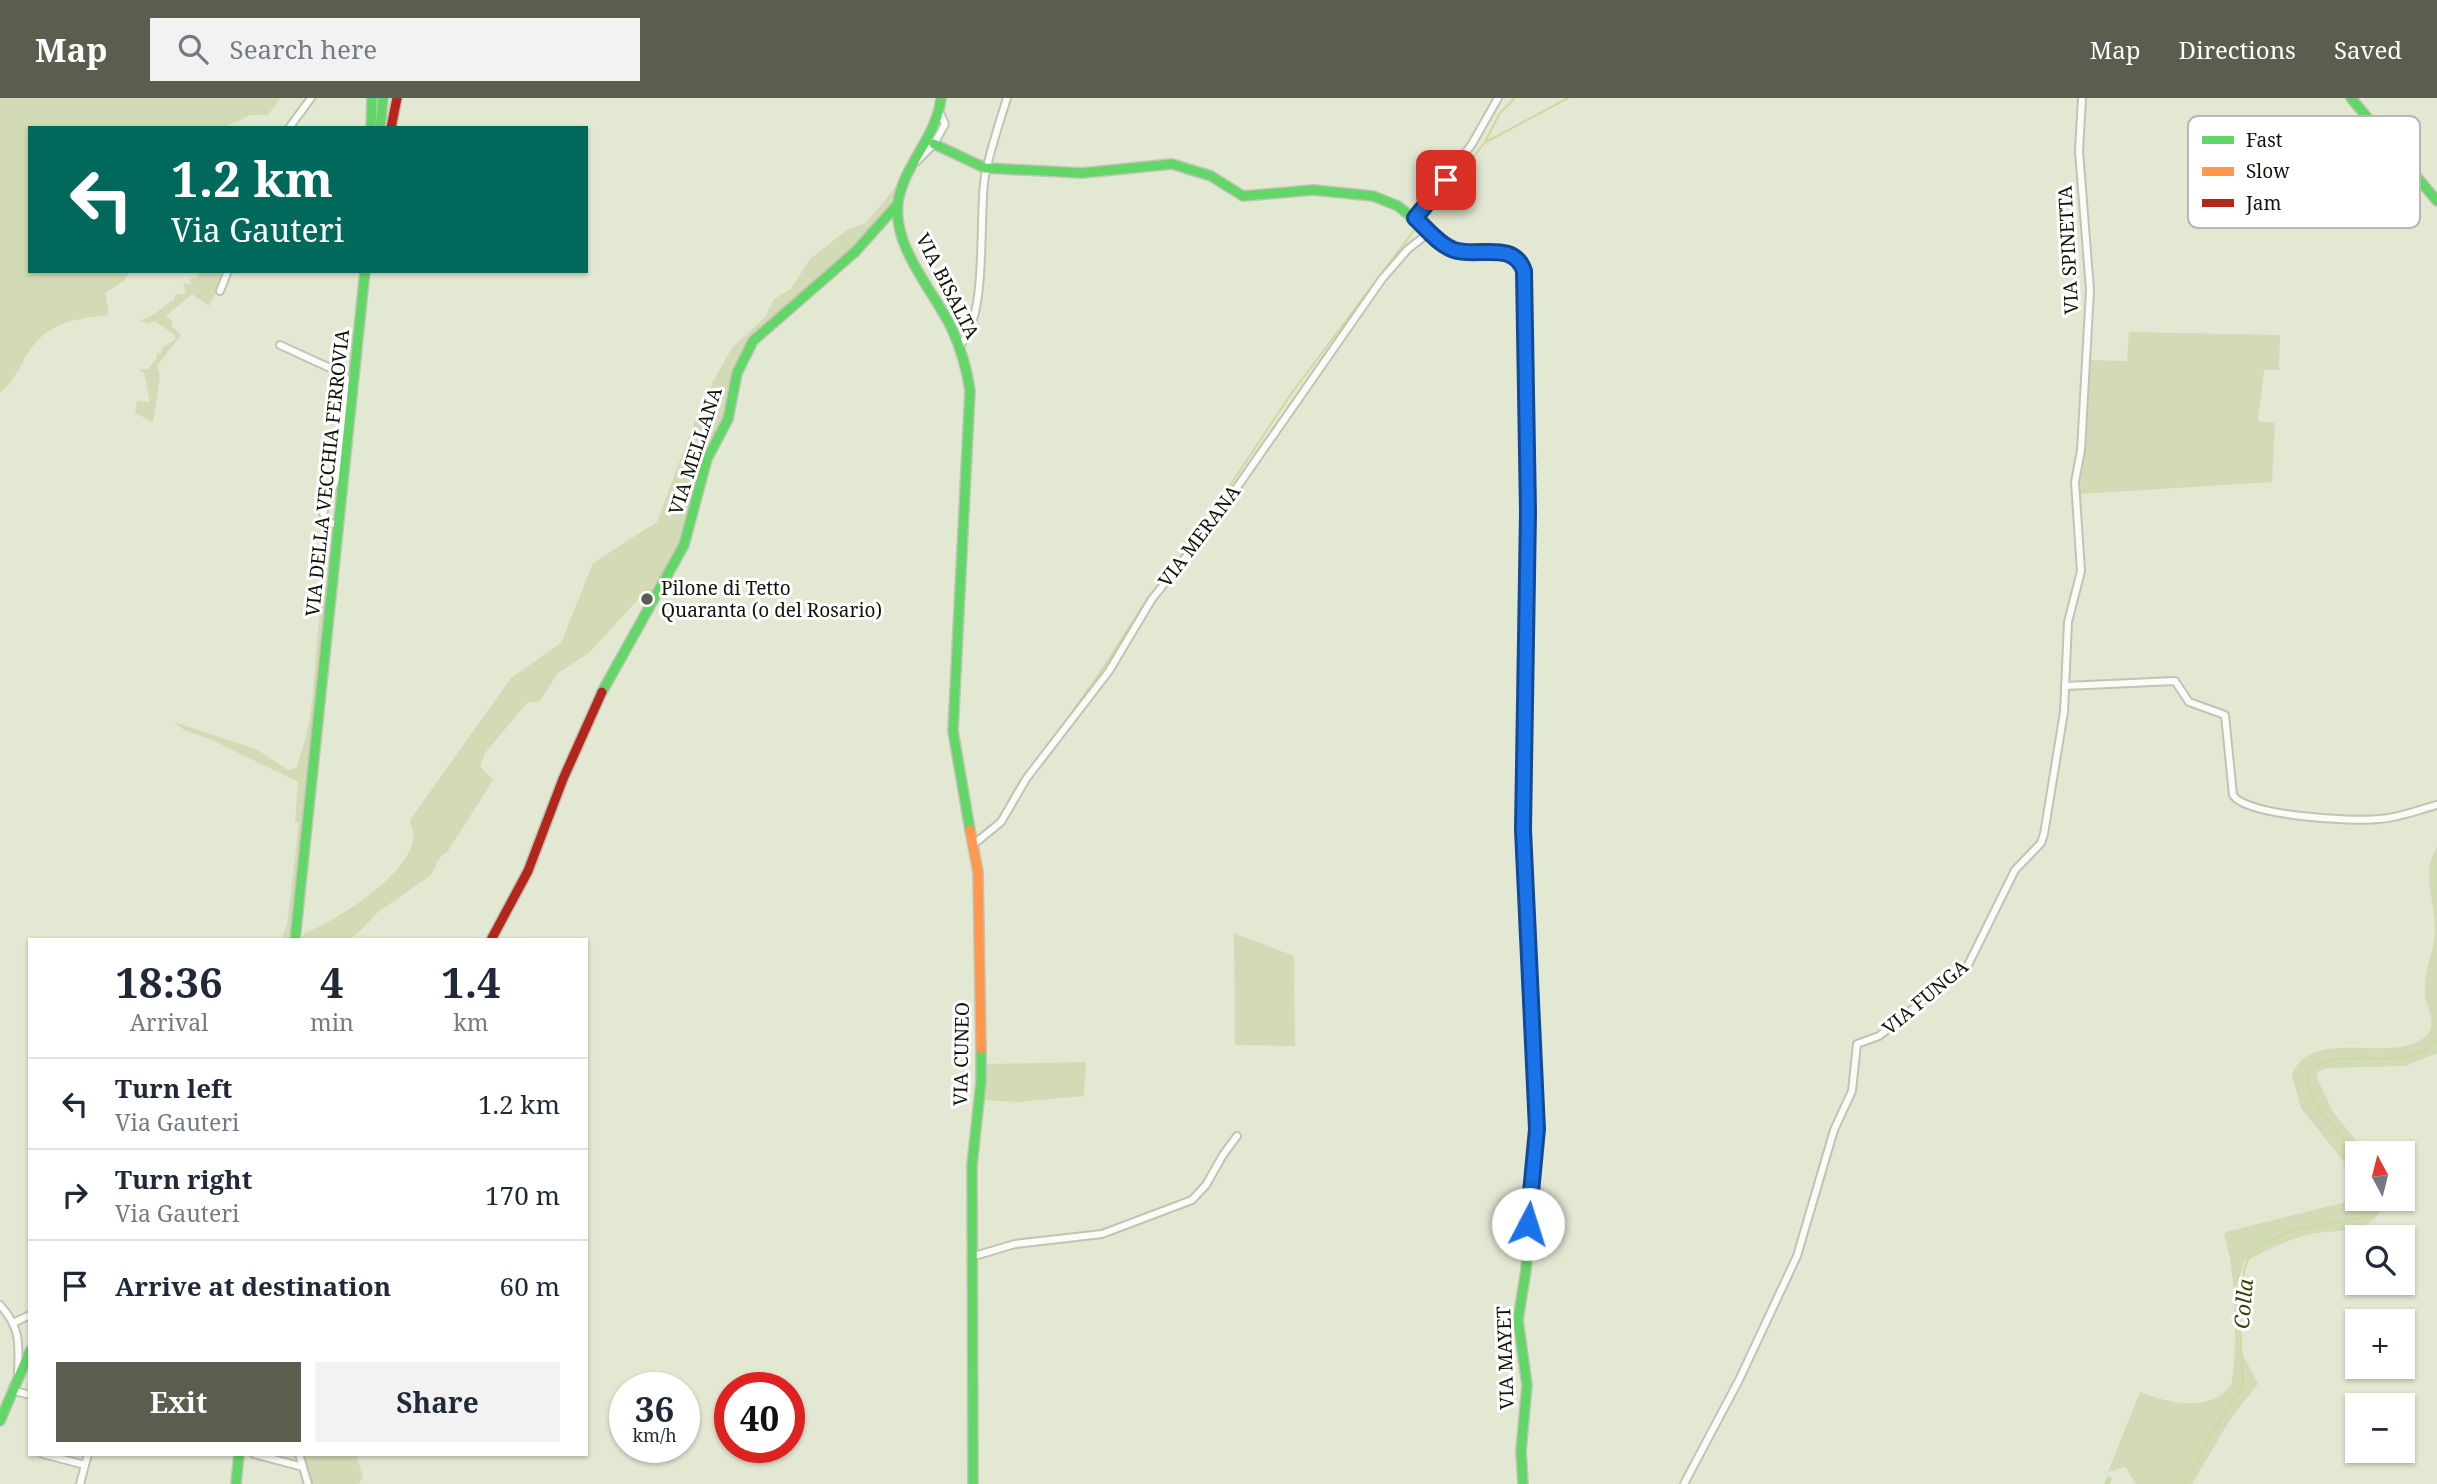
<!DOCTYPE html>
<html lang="en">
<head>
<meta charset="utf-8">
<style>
  :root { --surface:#fff; --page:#f2f2f3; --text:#1f2937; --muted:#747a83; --line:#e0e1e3; --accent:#5a5e4e }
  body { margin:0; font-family:"Noto Serif",serif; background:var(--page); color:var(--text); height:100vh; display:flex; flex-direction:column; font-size:26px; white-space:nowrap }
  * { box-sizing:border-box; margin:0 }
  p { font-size:23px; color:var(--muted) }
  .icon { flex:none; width:38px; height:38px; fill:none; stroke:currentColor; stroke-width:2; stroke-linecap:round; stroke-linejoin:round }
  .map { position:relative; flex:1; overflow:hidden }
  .details { position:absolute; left:28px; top:840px; width:560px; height:518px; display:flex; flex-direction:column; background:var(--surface); border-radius:0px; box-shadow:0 2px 5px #0004 }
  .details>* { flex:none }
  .top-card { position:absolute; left:28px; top:28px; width:560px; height:147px; border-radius:0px; box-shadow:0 2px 5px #0004; background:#00695c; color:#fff; overflow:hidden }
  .needle { width:46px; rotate:353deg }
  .controls { position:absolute; left:2345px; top:1043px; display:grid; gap:14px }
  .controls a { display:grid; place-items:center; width:70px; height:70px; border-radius:0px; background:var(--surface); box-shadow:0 2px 5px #0004; font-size:35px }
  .speed { position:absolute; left:609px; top:1274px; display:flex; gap:14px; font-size:35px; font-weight:700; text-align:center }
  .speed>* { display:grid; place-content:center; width:91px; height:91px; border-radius:50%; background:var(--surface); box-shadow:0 2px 5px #0004; line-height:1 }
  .speed small { font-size:18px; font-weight:400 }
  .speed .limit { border:10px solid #d22; background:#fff; color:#111 }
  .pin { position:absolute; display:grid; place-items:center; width:60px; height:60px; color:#fff; margin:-30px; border-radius:14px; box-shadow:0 4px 10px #0006 }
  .me { position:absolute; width:77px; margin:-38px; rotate:5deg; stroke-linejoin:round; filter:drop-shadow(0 0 5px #0008) }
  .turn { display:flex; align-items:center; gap:24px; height:147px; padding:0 28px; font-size:32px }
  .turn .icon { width:91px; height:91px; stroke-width:2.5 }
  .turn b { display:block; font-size:49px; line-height:60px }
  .eta { display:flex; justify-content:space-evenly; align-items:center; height:119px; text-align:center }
  .eta b { font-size:42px; font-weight:700; line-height:49px }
  .button { display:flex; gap:14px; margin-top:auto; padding:14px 28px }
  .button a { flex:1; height:80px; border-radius:0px; background:var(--accent); color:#fff; font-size:28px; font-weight:700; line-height:80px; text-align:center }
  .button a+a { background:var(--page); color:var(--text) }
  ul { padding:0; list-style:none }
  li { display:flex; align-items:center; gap:21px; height:91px; padding:0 28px; border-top:2px solid var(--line) }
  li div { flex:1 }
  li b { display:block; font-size:26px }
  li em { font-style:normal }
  header { display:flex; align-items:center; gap:42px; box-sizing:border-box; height:98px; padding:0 35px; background:var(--accent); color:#fff }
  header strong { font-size:33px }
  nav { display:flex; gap:38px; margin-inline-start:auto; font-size:24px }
  .search { width:490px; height:63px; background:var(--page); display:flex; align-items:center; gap:18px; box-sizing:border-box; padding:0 24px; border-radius:0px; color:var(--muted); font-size:26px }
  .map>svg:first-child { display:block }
</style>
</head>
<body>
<header>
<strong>Map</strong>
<div class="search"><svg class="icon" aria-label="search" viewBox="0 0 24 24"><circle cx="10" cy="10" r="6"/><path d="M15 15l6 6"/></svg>Search here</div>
<nav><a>Map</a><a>Directions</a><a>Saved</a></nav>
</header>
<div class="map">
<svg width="2437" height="1386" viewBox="0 0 2437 1386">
  <rect width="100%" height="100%" fill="#e3e8d3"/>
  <g fill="#d2dbb6">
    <path d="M0,0H280L268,17H251L223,30H30V173H129L125,182L105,195L109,217C83,220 58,222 38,242C22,258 19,280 0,295Z"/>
    <path d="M903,80L887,112L846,158L754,237L726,320L704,362L684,438L675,460L651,497L644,495L589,555L558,575L542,600L538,604H528L485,655L480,668L493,682L448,753L440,759L431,777L378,814L357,836L347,842H300L305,835C337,822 412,776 414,737C414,731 410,728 410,722L511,580L561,545L593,465L657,424L697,317L709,301L712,285L732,250L765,219L774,201L791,191L810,161L847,132L866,125Z"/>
    <path d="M199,173H223L224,180L209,208L192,196L166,218L173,223L171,228L181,237L157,268L160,278L153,324L135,315L137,303L150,304L144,275L139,271H148L156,261L157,255H161L163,249L175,242V237L155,223L148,226L140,222C155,219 162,208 175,201V196H186L183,185L191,186L190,181L197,179Z"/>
    <polygon points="2129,234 2280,237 2279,272 2264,272 2258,323 2275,325 2272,384 2080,396 2089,262 2127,263"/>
    <path d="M329,475L291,842H281L287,827L299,725L295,724L298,684L212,642L184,632L174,624L256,651L288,672L296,670C322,607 309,539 329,475Z"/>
    <path d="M2437,749V955L2405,968L2327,970L2318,974L2316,978L2333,1014L2366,1055H2357V1080L2301,1010L2292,977C2311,925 2398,970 2428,936C2437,924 2426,910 2425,896C2423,874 2434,855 2435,833C2436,806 2420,774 2437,749Z"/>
    <polygon points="1234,835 1294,858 1295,948 1235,947"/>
    <polygon points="1086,964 1084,998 1018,1004 984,1002 986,966"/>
    <path d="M2358,1101H2385C2376,1141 2333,1129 2303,1138C2283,1144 2262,1155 2244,1164L2237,1189L2240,1251L2258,1286L2231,1320L2192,1386H2136L2125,1369L2108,1374L2140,1294C2167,1305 2212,1315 2231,1287C2238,1255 2236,1168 2224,1138L2226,1134Z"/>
    <polygon points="304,1356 356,1356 363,1380 358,1386 312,1386"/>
  </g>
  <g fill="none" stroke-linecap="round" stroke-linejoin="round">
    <g stroke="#cdda9f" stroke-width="2">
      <polyline points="1486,44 1568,0"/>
      <polyline points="1426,120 1485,44 1500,15 1515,0"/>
      <polyline points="1050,645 1104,569 1147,501 1197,437 1291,296 1415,131"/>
      <polyline points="997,723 1020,683 1035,664"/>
      <polyline points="977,738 985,734"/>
      <polyline points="2437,768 2437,787"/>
      <path d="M2357,1056C2337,1033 2310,1008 2306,977C2338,941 2399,980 2437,943"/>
      <polyline points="2185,1386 2207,1343 2243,1286 2240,1227 2244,1172 2250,1157 2263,1146 2293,1132 2366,1119 2379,1101"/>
    </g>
    <polyline stroke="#cdda9f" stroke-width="5" points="2107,1386 2109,1381"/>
    <defs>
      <g id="street">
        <polyline points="289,30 311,0"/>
        <polyline points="916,64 934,46 945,26 940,15"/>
        <polyline points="1415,120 1472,46 1498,0"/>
        <polyline points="220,193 228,173"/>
        <polyline points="280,247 343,276 346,280 337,379 323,415 327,424 339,427"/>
        <path d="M960,247C989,218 978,118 985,78C990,52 999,26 1007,0"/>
        <path d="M2065,588L2175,583L2189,604L2225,617L2233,697C2246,718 2353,724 2379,721C2398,720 2418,712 2437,707"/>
        <polyline points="974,746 1001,724 1026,681 1109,573 1152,501 1208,431 1382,181 1408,151 1430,134"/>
        <polyline points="971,1159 1015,1146 1102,1136 1192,1102 1206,1087 1223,1057 1237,1038"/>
        <path d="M0,1207C21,1230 19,1245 18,1276"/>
        <polyline points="15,1224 30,1217"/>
        <polyline points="13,1289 15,1293 30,1297"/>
        <polyline points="43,1356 85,1367 88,1356"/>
        <polyline points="254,1356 303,1369 308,1386"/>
        <polyline points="299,1356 303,1369"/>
        <polyline points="80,1386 85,1367"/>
        <polyline points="1684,1386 1739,1282 1797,1158 1834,1032 1852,993 1857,946 1879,938 1968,867 2015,772 2041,745 2044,736 2064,614 2068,524 2081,473 2075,384 2081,352 2090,192 2079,53 2082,0"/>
      </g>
      <g id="fast">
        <path d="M941,0C937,39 904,66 898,104C892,149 934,193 952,231C961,251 967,271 970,293L953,633L970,732"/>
        <polyline points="2351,0 2437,103"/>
        <polyline points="371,30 372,0"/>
        <polyline points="380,30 383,0"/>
        <polyline points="934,46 985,70 1082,75 1172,66 1211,78 1243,98 1313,92 1373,98 1398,108 1451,151 1507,154 1523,168 1527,479"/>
        <polyline points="602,594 684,447 707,361 728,321 737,275 753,243 855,154 897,107"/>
        <polyline points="295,842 365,173"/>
        <polyline points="0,1323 30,1253"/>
        <polyline points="236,1386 239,1356"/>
        <polyline points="973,1386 972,1067 981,984 981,951"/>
        <polyline points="1523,1386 1521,1353 1527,1287 1518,1222 1526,1172 1537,1031 1528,831"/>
      </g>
      <g id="slow">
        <polyline points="1527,479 1523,732 1528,831"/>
        <polyline points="970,732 978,774 981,951"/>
      </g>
      <g id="jam">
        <polyline points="391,30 397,0"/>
        <polyline points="491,842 528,773 563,681 602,594"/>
      </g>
    </defs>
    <use href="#street" stroke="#c0c4b4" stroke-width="10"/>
    <use href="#fast" stroke="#c0c4b4" stroke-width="12"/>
    <use href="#slow" stroke="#c0c4b4" stroke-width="12"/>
    <use href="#jam" stroke="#c0c4b4" stroke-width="12"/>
    <use href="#street" stroke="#fbfcf8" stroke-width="6"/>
    <use href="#fast" stroke="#63d668" stroke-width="9"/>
    <use href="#slow" stroke="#ff974d" stroke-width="9"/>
    <use href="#jam" stroke="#b3261e" stroke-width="9"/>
  </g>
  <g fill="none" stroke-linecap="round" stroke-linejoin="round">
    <defs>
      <path id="route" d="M1446,82L1415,120C1426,130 1439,147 1454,152C1477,160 1514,142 1524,173L1528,414L1523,732L1537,1031L1528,1126"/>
    </defs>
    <use href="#route" stroke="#114b97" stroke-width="18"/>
    <use href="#route" stroke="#1a73e8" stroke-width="12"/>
  </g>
  <circle fill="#5a5e4e" stroke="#fff" stroke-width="2.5" cx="647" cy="501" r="7"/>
  <g text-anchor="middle" stroke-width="6" stroke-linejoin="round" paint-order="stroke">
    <g font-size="19" fill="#101307" stroke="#fff">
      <text transform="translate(2068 152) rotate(-93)" y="7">VIA SPINETTA</text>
      <text transform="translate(948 188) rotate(63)" y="7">VIA BISALTA</text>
      <text transform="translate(695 353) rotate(-72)" y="7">VIA MELLANA</text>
      <text transform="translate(327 375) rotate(-84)" y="7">VIA DELLA VECCHIA FERROVIA</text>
      <text transform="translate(1199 438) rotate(-53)" y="7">VIA MERANA</text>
      <text transform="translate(1925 899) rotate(-40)" y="7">VIA FUNGA</text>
      <text transform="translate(961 956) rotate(-89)" y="7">VIA CUNEO</text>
      <text transform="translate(1505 1260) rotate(-92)" y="7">VIA MAYET</text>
    </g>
    <g font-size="19" fill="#101307" stroke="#fff" text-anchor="start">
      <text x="661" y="497">Pilone di Tetto<tspan x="661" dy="22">Quaranta (o del Rosario)</tspan></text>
    </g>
    <g font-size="21" font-style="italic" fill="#394208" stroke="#fff">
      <text transform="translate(2244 1206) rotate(-85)" y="7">Colla</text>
    </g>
  </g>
  <rect x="2188" y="18" width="232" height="112" rx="10" fill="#fff" stroke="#b7b8b5" stroke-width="2"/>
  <rect x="2202" y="38" width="32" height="8" fill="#63d668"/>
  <rect x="2202" y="69" width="32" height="9" fill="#ff974d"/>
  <rect x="2202" y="101" width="32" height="8" fill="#b3261e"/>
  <g font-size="19" fill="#101307">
    <text x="2246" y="49">Fast</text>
    <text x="2246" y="80">Slow</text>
    <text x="2246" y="112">Jam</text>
  </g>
</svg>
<div class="controls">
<a><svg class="needle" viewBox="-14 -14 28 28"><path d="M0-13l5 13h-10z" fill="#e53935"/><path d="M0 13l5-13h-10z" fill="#747a83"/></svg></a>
<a><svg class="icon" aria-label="search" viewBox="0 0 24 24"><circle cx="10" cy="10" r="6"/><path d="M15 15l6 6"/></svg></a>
<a>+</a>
<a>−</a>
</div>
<div class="speed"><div>36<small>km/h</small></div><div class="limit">40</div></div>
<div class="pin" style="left:1446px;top:82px;background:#d93025"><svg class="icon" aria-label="arrive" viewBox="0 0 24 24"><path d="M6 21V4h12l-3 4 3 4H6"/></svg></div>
<svg class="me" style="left:1528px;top:1126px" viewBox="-20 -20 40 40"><circle r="19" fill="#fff"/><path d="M0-13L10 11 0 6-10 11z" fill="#1a73e8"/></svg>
<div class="top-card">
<div class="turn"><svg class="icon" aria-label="left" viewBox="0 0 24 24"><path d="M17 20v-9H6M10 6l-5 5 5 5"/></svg><div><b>1.2 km</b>Via Gauteri</div></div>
</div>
<section class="details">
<div class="eta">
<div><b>18:36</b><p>Arrival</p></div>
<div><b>4</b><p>min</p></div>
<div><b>1.4</b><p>km</p></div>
</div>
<ul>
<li><svg class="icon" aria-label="left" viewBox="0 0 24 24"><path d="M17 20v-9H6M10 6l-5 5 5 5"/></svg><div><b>Turn left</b><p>Via Gauteri</p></div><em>1.2 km</em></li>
<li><svg class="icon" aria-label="right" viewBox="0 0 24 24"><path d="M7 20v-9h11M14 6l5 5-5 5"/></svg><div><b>Turn right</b><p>Via Gauteri</p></div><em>170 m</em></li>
<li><svg class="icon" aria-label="arrive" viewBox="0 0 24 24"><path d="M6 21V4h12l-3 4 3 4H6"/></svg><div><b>Arrive at destination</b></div><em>60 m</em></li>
</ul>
<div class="button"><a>Exit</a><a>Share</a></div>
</section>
</div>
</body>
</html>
